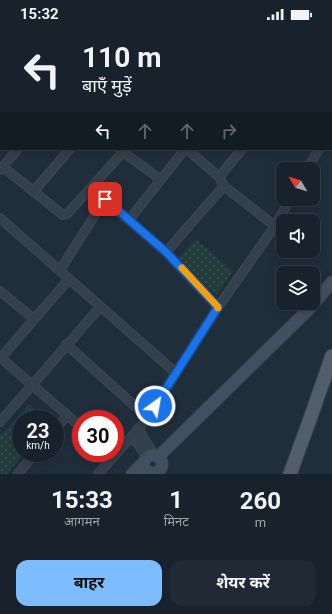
<!DOCTYPE html>
<html lang="hi">
<head>
<meta charset="utf-8">
<style>
  :root { --surface:#18222c; --page:#212a34; --text:#f1f3f6; --muted:#9fa4a9; --line:#363f48; --accent:#7dbcfe }
  body { margin:0; font-family:Roboto,"Noto Sans Devanagari",sans-serif; background:var(--page); color:var(--text); height:100vh; display:flex; flex-direction:column; font-size:15px; white-space:nowrap }
  * { box-sizing:border-box; margin:0 }
  p { font-size:13px; color:var(--muted) }
  .icon { flex:none; width:22px; height:22px; fill:none; stroke:currentColor; stroke-width:2; stroke-linecap:round; stroke-linejoin:round }
  .map { position:relative; height:446px; overflow:hidden }
  .side { display:flex; flex-direction:column; background:var(--surface); flex:1 }
  .side>* { flex:none }
  .top-card { position:absolute; left:0px; top:0px; width:332px; height:122px; box-shadow:0 2px 10px #0003,0 0 0 1px var(--line); background:#18222c; color:var(--text); overflow:hidden }
  .needle { width:26px; rotate:308deg }
  .buttons { position:absolute; left:276px; top:134px; display:grid; gap:8px }
  .buttons a { display:grid; place-items:center; width:44px; height:44px; border-radius:8px; background:var(--surface); box-shadow:0 2px 10px #0003,0 0 0 1px var(--line); font-size:20px }
  .speed { position:absolute; left:12px; top:382px; display:flex; gap:8px; font-size:20px; font-weight:700; text-align:center }
  .speed>* { display:grid; place-content:center; width:52px; height:52px; border-radius:50%; background:var(--surface); box-shadow:0 2px 10px #0003,0 0 0 1px var(--line); line-height:1 }
  .speed small { font-size:10px; font-weight:400 }
  .speed .limit { border:6px solid #d22; background:#fff; color:#111 }
  .pin { position:absolute; display:grid; place-items:center; width:34px; height:34px; color:#fff; margin:-17px; border-radius:8px; box-shadow:0 2px 6px #0006 }
  .me { position:absolute; width:44px; margin:-22px; rotate:32deg; stroke-linejoin:round; filter:drop-shadow(0 0 3px #0008) }
  .turn { display:flex; align-items:center; gap:14px; height:84px; padding:0 16px; font-size:18px }
  .turn .icon { width:52px; height:52px; stroke-width:2.5 }
  .turn b { display:block; font-size:28px; line-height:34px }
  .lanes { display:flex; align-items:center; height:38px; padding:0 16px; background:#0003; justify-content:center; gap:20px; direction:ltr }
  .lanes .off { opacity:.35 }
  .eta { display:flex; justify-content:space-evenly; align-items:center; height:68px; text-align:center }
  .eta b { font-size:24px; font-weight:700; line-height:28px }
  .action { display:flex; gap:8px; margin-top:auto; padding:8px 16px }
  .action a { flex:1; height:46px; border-radius:12px; background:var(--accent); color:#111; font-size:16px; font-weight:700; line-height:46px; text-align:center }
  .action a+a { background:var(--page); color:var(--text) }
  .status { display:flex; justify-content:space-between; align-items:center; height:28px; padding:0 20px; background:var(--surface); direction:ltr }
  .status svg { height:11px; fill:currentColor }
  .map>svg:first-child { display:block }
</style>
</head>
<body>
<div class="status"><b>15:32</b><svg viewBox="0 0 49 12"><path d="M0 12V9h3v3zM5 12V6h3v6zM10 12V3h3v9zM15 12V0h3v12zM26 1h20v11H26zM47 4h2v5h-2z"/></svg></div>
<div class="map">
<svg width="332" height="446" viewBox="0 0 332 446">
  <defs>
    <pattern id="grass-dots" width="8" height="8" patternUnits="userSpaceOnUse"><rect width="8" height="8" fill="#223c3c"/><path d="M2 2h.1M6 6h.1" fill="none" stroke="#405657" stroke-width="1.8" stroke-linecap="round"/></pattern>
  </defs>
  <rect width="100%" height="100%" fill="#202e3b"/>
  <g fill="url(#grass-dots)">
    <polygon points="195,211 233,243 217,267 176,233"/>
    <polygon points="29,376 46,391 21,391 21,425 25,425 7,446 0,446 0,408"/>
  </g>
  <g fill="none" stroke-linecap="round" stroke-linejoin="round">
    <defs>
      <g id="street">
        <polyline points="77,0 78,1"/>
        <polyline points="220,0 221,1"/>
        <polyline points="100,1 101,0"/>
        <polyline points="158,1 159,0"/>
        <polyline points="280,1 280,0"/>
        <polyline points="331,12 332,11"/>
        <polyline points="331,98 332,95"/>
        <polyline points="0,110 1,111"/>
        <polyline points="120,122 160,151"/>
        <polyline points="3,139 63,187 67,186 123,124"/>
        <polyline points="307,141 319,121"/>
        <polyline points="0,142 17,122 15,121"/>
        <polyline points="219,149 242,121"/>
        <polyline points="91,160 166,224 218,279"/>
        <polyline points="33,164 70,121"/>
        <polyline points="0,190 176,345 148,390 98,446"/>
        <polyline points="129,192 185,121"/>
        <polyline points="275,198 290,171"/>
        <polyline points="166,224 224,158"/>
        <polyline points="60,242 105,171"/>
        <polyline points="0,263 34,291"/>
        <polyline points="66,316 148,390"/>
        <polyline points="1,330 67,387"/>
        <polyline points="0,331 69,251"/>
        <polyline points="176,345 218,279 275,198 224,158 219,149 187,121"/>
        <polyline points="0,394 100,279"/>
        <polyline points="138,401 155,428"/>
        <polyline points="55,402 67,387 81,399"/>
        <polyline points="132,408 147,429"/>
        <polyline points="18,446 35,425"/>
      </g>
      <g id="secondary">
        <circle cx="153" cy="436" r="9"/>
        <polyline points="158,429 308,282 332,254"/>
        <polyline points="132,446 144,434"/>
      </g>
      <polyline id="primary" points="290,446 310,391 332,328"/>
    </defs>
    <use href="#street" stroke="#3d4954" stroke-width="10"/>
    <use href="#secondary" stroke="#3d4954" stroke-width="13"/>
    <use href="#primary" stroke="#3d4954" stroke-width="15"/>
    <use href="#street" stroke="#34404b" stroke-width="8"/>
    <use href="#secondary" stroke="#424f5e" stroke-width="11"/>
    <use href="#primary" stroke="#525f6b" stroke-width="13"/>
  </g>
  <g fill="none" stroke-linecap="round" stroke-linejoin="round">
    <defs>
      <polyline id="route" points="105,171 166,224 218,279 155,378"/>
    </defs>
    <use href="#route" stroke="#114b97" stroke-width="10"/>
    <use href="#route" stroke="#1a73e8" stroke-width="7"/>
    <polyline stroke="#f59e0b" stroke-width="7" points="182,240 218,279 218,280"/>
  </g>
</svg>
<div class="buttons">
<a><svg class="needle" viewBox="-14 -14 28 28"><path d="M0-13l5 13h-10z" fill="#e53935"/><path d="M0 13l5-13h-10z" fill="#9fa4a9"/></svg></a>
<a><svg class="icon" aria-label="sound" viewBox="0 0 24 24"><path d="M4 9h4l5-4v14l-5-4H4zM17 9q2 3 0 6"/></svg></a>
<a><svg class="icon" aria-label="layers" viewBox="0 0 24 24"><path d="M12 4l9 5-9 5-9-5zM3 14l9 5 9-5"/></svg></a>
</div>
<div class="speed"><div>23<small>km/h</small></div><div class="limit">30</div></div>
<div class="pin" style="left:105px;top:171px;background:#d93025"><svg class="icon" aria-label="arrive" viewBox="0 0 24 24"><path d="M6 21V4h12l-3 4 3 4H6"/></svg></div>
<svg class="me" style="left:155px;top:378px" viewBox="-20 -20 40 40"><circle r="17" fill="#1a73e8" stroke="#fff" stroke-width="3"/><path d="M0-11L8 9 0 5-8 9z" fill="#fff"/></svg>
<div class="top-card">
<div class="turn"><svg class="icon" aria-label="left" viewBox="0 0 24 24"><path d="M17 20v-9H6M10 6l-5 5 5 5"/></svg><div><b>110 m</b>बाएँ मुड़ें</div></div>
<div class="lanes"><svg class="icon" aria-label="left" viewBox="0 0 24 24"><path d="M17 20v-9H6M10 6l-5 5 5 5"/></svg><svg class="icon off" aria-label="ahead" viewBox="0 0 24 24"><path d="M12 20V5M6 11l6-6 6 6"/></svg><svg class="icon off" aria-label="ahead" viewBox="0 0 24 24"><path d="M12 20V5M6 11l6-6 6 6"/></svg><svg class="icon off" aria-label="right" viewBox="0 0 24 24"><path d="M7 20v-9h11M14 6l5 5-5 5"/></svg></div>
</div>
</div>
<section class="side">
<div class="eta">
<div><b>15:33</b><p>आगमन</p></div>
<div><b>1</b><p>मिनट</p></div>
<div><b>260</b><p>m</p></div>
</div>
<div class="action"><a>बाहर</a><a>शेयर करें</a></div>
</section>
</body>
</html>
